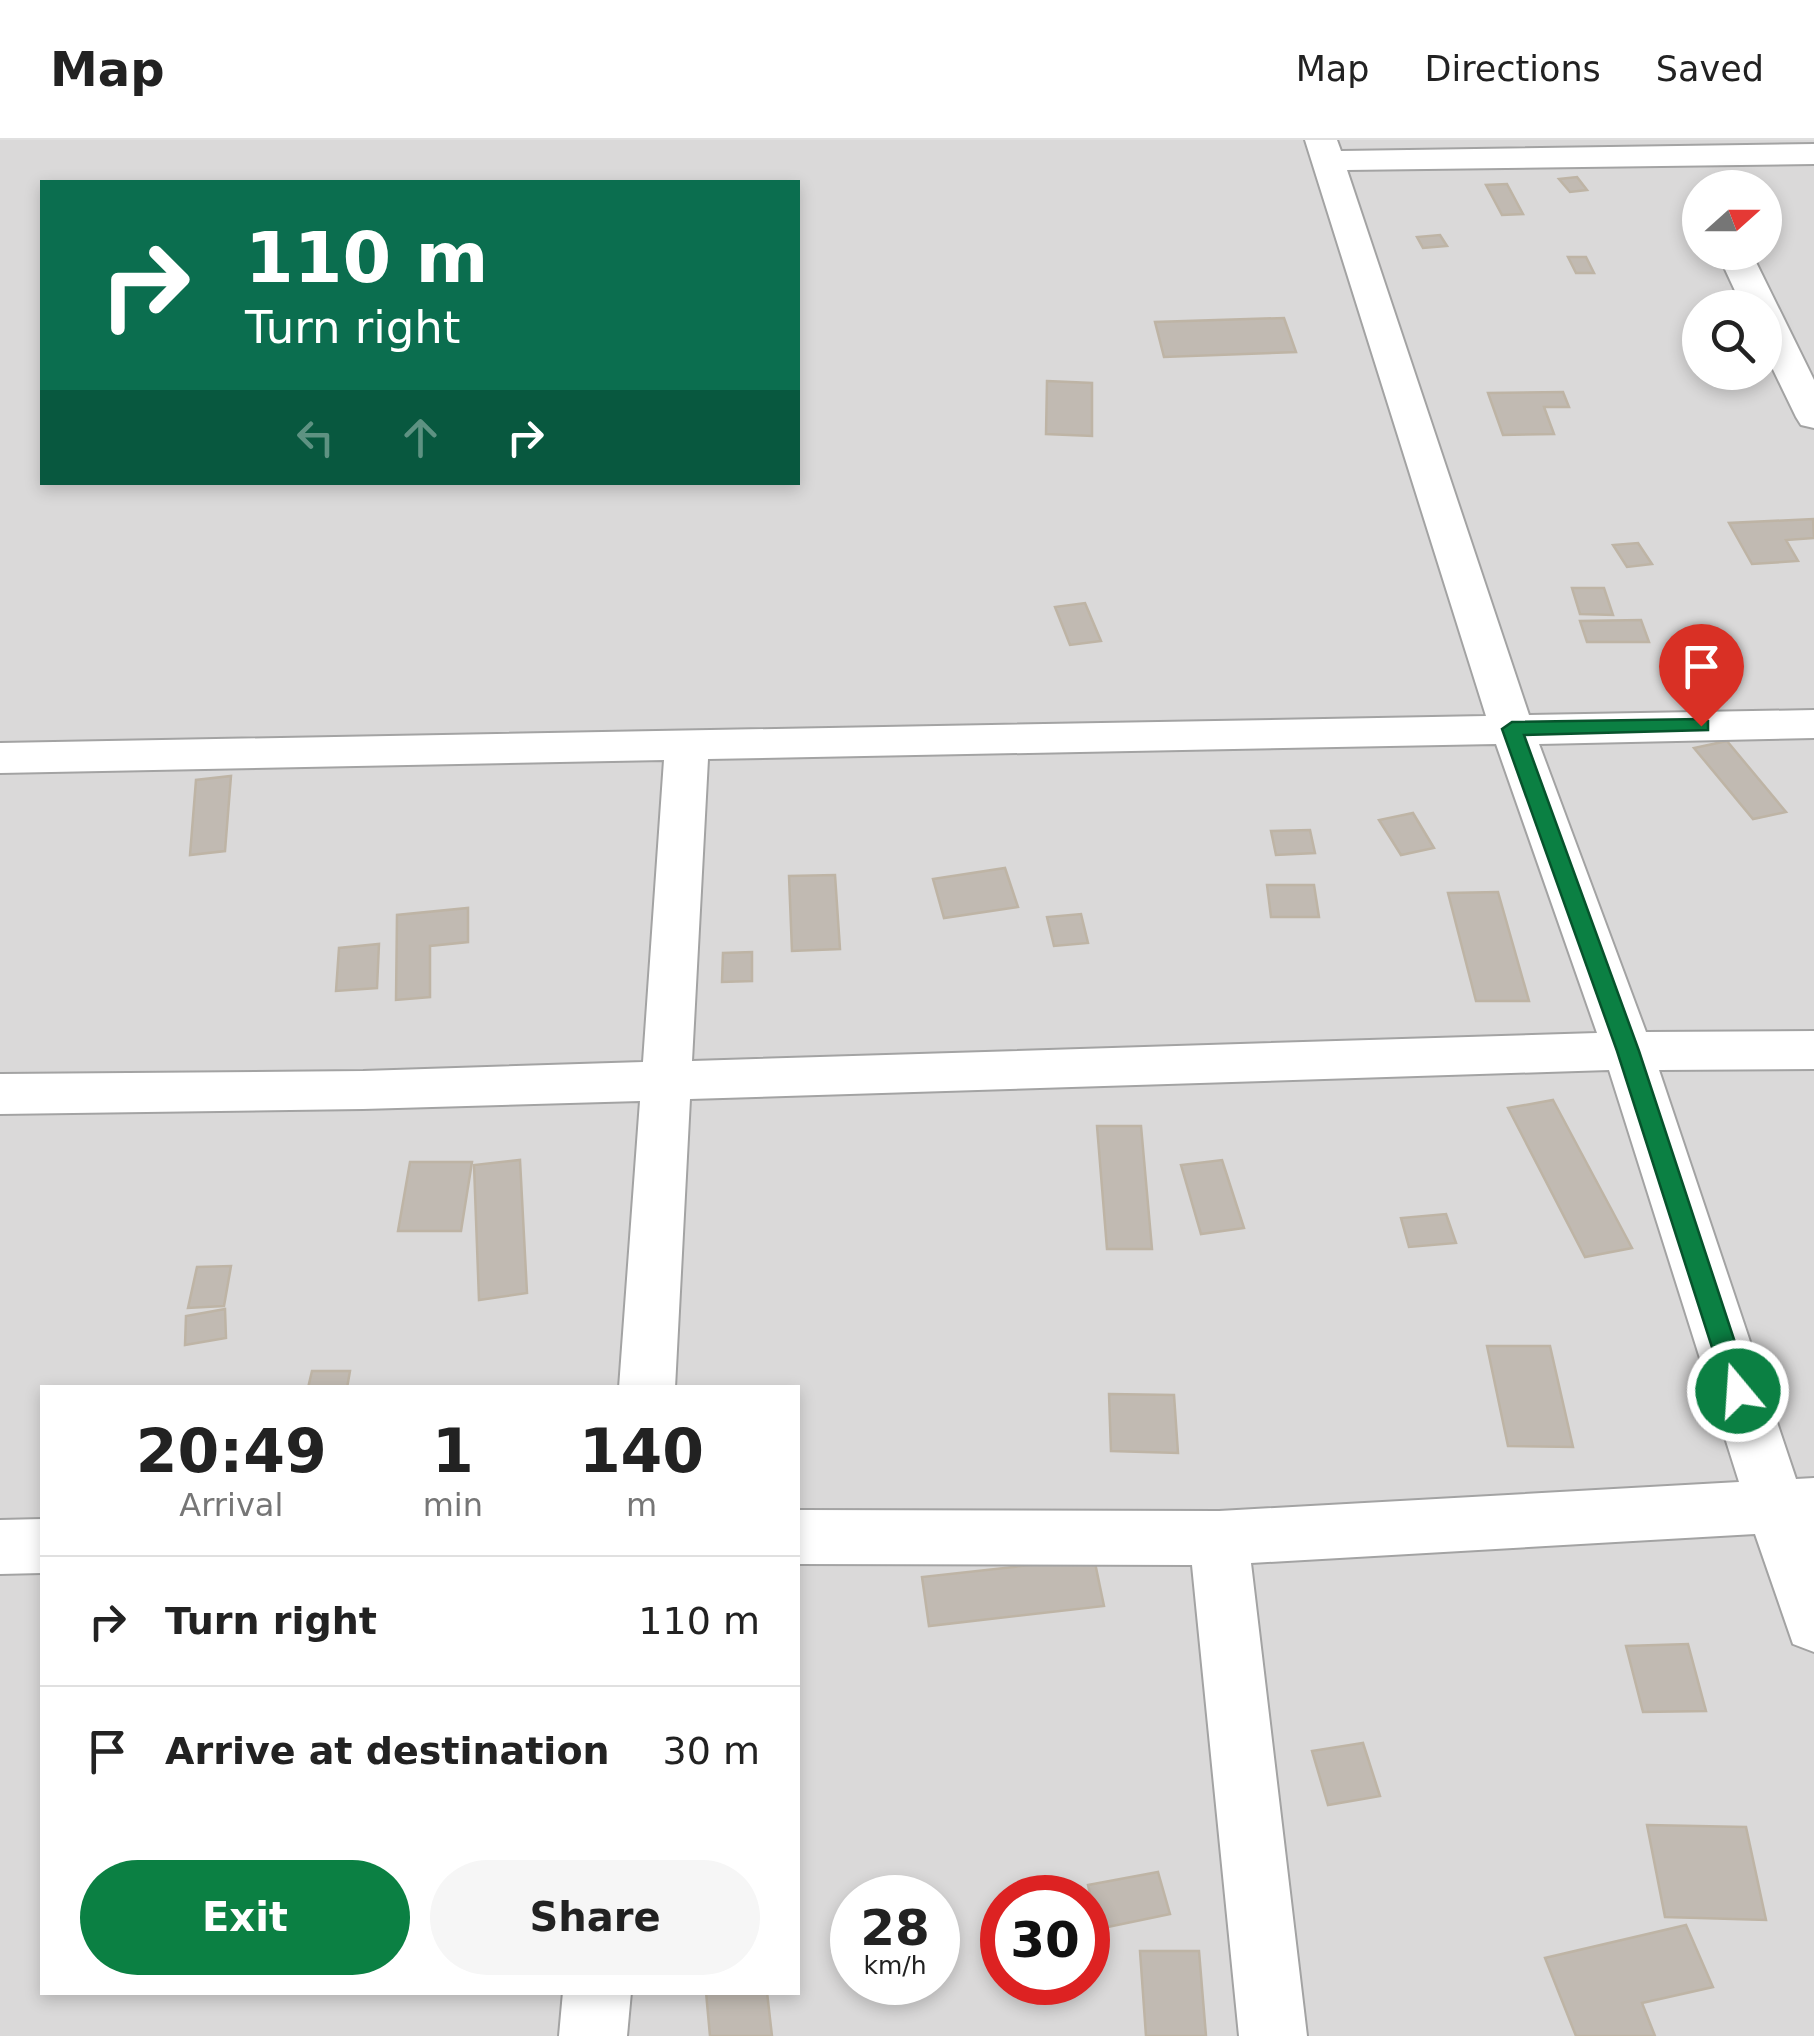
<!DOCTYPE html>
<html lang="en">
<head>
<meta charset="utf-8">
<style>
  :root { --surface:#fff; --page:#f6f6f6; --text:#222; --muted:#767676; --line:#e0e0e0; --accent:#0b8043 }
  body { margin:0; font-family:"DejaVu Sans",sans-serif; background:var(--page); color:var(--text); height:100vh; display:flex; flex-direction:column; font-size:38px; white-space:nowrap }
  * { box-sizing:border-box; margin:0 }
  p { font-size:32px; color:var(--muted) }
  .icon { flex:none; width:55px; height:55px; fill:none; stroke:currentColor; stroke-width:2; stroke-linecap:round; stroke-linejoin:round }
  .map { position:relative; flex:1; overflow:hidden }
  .sheet { position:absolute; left:40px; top:1245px; width:760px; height:610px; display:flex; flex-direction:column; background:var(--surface); border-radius:0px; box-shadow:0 5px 15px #0003 }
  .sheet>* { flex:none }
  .top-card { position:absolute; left:40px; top:40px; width:760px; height:305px; border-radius:0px; box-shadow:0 5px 15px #0003; background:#0b6e4f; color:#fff; overflow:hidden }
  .needle { width:65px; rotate:69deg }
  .fabs { position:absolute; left:1682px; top:30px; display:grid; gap:20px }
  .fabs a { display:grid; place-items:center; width:100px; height:100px; border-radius:50%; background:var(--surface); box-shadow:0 5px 15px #0003; font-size:50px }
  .speed { position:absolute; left:830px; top:1735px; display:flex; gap:20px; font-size:50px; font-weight:700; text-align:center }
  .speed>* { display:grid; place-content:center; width:130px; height:130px; border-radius:50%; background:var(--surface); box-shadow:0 5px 15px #0003; line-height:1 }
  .speed small { font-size:25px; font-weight:400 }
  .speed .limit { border:15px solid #d22; background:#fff; color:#111 }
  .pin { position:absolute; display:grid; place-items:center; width:85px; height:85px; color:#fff; margin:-102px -42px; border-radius:50% 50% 50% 0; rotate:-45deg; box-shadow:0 0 10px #0007 }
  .pin .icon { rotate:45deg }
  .me { position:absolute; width:110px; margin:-55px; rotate:342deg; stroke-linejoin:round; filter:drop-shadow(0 0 8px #0008) }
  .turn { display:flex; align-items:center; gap:35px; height:210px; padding:0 40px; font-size:45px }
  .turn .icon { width:130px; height:130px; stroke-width:2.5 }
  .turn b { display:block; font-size:70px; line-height:85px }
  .lanes { display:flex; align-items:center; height:95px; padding:0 40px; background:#0003; justify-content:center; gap:50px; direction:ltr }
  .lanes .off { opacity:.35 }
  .eta { display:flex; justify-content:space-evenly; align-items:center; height:170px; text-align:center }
  .eta b { font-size:60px; font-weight:700; line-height:70px }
  .primary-button { display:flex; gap:20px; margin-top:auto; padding:20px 40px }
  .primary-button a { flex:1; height:115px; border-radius:60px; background:var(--accent); color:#fff; font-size:40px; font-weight:700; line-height:115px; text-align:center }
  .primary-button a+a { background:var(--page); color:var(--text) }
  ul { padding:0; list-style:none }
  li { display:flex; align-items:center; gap:30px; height:130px; padding:0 40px; border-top:2px solid var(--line) }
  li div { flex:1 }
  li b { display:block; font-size:38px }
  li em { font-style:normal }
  header { display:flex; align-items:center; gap:60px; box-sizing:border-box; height:140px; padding:0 50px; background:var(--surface); border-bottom:2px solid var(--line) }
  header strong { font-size:48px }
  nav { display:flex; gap:55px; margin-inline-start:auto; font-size:35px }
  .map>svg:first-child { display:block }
</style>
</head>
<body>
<header>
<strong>Map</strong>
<nav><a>Map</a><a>Directions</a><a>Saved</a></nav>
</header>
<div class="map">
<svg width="1814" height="1896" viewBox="0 0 1814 1896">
  <rect width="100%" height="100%" fill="#edebe2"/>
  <path fill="#dad9d9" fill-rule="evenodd" d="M0,0H1814V1896H0ZM42,42H798V342H42ZM1700,48H1765V112H1700ZM1700,168H1765V232H1700ZM42,1248H798V1852H42ZM852,1758H938V1842H852ZM1002,1758H1088V1842H1002Z"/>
  <g fill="#c1bab2" stroke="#beb4a5" stroke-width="2.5">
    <polygon points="1577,37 1587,50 1570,52 1559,39"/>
    <polygon points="1507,44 1523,74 1502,75 1486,45"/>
    <polygon points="1440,95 1447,106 1423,108 1417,97"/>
    <polygon points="1568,117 1586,117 1594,133 1576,133"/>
    <polygon points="1284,178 1296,212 1164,217 1155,182"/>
    <polygon points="1047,241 1092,243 1092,296 1046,294"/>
    <polygon points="1563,252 1569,267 1544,267 1554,294 1503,295 1488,253"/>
    <polygon points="1813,379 1814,398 1786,400 1798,421 1752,424 1729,383"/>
    <polygon points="1638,403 1652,424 1627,427 1613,405"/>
    <polygon points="1572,448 1604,448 1613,475 1580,474"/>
    <polygon points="1085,463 1101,501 1070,505 1055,467"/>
    <polygon points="1641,480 1649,502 1587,502 1580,481"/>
    <polygon points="1714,542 1726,560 1690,565 1678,547"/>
    <polygon points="1727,601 1786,672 1753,679 1694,608"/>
    <polygon points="231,636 225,711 190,715 196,640"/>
    <polygon points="1413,673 1434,708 1401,715 1379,680"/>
    <polygon points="1310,690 1315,713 1276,715 1271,691"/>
    <polygon points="1005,728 1018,767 944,778 933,739"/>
    <polygon points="835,735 840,809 792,811 789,736"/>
    <polygon points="1267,745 1314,745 1319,777 1271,777"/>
    <polygon points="1498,752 1529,861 1476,861 1448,753"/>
    <polygon points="468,768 468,802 430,806 430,857 396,860 397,775"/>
    <polygon points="1081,774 1088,803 1054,806 1047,777"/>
    <polygon points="379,804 377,848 336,851 339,808"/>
    <polygon points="752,812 752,841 722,842 723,813"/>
    <polygon points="1553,960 1632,1108 1585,1117 1508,968"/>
    <polygon points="1097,986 1141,986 1152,1109 1107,1109"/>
    <polygon points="520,1020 527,1153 479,1160 474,1025"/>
    <polygon points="1222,1020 1244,1088 1201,1094 1181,1025"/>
    <polygon points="410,1022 472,1022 461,1091 398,1091"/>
    <polygon points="1446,1074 1456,1103 1409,1107 1401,1078"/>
    <polygon points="231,1126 224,1166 188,1168 197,1127"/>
    <polygon points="225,1169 226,1198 185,1205 186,1176"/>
    <polygon points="1487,1206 1550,1206 1573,1307 1508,1306"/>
    <polygon points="312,1231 350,1231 347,1248 308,1248"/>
    <polygon points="1109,1254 1174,1255 1178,1313 1111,1311"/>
    <polygon points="1094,1418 1104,1466 929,1486 922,1437"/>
    <polygon points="1688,1504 1706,1571 1643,1572 1626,1506"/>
    <polygon points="1363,1603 1380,1656 1328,1665 1312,1611"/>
    <polygon points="1647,1685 1746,1687 1766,1780 1665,1777"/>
    <polygon points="1158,1732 1170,1774 1098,1789 1088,1745"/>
    <polygon points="925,1749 925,1758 863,1758 863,1752"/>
    <polygon points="1686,1785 1713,1847 1642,1863 1655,1896 1576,1896 1545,1818"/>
    <polygon points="1140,1811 1199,1811 1206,1896 1146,1896"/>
    <polygon points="706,1852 767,1852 772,1896 710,1896"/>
  </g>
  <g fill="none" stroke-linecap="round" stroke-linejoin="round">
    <defs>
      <g id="minor">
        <path d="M1305,0H1337L1341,11L1814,4V24L1347,30L1529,575L1814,570V598L1539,604L1646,892L1814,891V929L1659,930L1796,1339L1814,1338V1512L1793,1504L1755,1394L1251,1423L1307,1896H1239L1192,1425L798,1424V1370L1219,1371L1739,1342L1609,930L690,959L675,1248H619L640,961L363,969L0,974V934L363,931L643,922L664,620L0,633V603L1486,576ZM1496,604L1597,893L692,921L708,619Z"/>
        <polygon points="1717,112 1751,112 1814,240 1814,288 1801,285 1796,277 1765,213 1765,168 1743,168"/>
        <polygon points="42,1379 42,1433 0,1434 0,1380"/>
        <polygon points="563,1852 631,1852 627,1896 559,1896"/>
      </g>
    </defs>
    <use href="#minor" stroke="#a3a3a3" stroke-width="4"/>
    <use href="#minor" fill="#fff" fill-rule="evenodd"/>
  </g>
  <polygon fill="#0b8043" stroke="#07532c" stroke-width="2.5" points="1701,579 1708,581 1708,590 1524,595 1639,911 1751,1251 1747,1259 1738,1262 1730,1259 1726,1251 1617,911 1502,589 1512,582"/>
</svg>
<div class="fabs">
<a><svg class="needle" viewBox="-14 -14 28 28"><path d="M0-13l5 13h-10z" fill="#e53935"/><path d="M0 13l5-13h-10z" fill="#767676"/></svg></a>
<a><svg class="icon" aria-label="search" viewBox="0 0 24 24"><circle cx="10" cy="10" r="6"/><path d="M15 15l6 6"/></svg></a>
</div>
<div class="speed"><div>28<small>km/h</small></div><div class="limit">30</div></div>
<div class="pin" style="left:1701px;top:586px;background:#d93025"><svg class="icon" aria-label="arrive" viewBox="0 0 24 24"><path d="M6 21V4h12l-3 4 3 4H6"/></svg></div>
<svg class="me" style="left:1738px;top:1251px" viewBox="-20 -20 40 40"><circle r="17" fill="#0b8043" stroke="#fff" stroke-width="3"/><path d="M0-11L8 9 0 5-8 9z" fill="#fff"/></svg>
<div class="top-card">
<div class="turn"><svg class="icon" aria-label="right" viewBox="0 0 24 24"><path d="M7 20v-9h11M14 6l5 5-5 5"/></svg><div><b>110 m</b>Turn right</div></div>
<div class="lanes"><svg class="icon off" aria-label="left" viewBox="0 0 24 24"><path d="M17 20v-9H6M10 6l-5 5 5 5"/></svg><svg class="icon off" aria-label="ahead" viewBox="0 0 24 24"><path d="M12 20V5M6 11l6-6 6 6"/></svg><svg class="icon" aria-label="right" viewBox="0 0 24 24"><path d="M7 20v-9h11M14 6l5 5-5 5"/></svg></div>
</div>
<section class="sheet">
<div class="eta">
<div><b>20:49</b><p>Arrival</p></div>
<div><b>1</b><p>min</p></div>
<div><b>140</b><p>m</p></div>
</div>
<ul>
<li><svg class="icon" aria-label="right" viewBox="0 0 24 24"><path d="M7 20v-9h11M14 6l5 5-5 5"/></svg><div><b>Turn right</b></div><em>110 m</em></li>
<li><svg class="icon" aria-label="arrive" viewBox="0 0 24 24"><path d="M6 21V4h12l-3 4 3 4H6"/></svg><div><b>Arrive at destination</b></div><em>30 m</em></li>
</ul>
<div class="primary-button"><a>Exit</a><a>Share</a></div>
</section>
</div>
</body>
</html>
